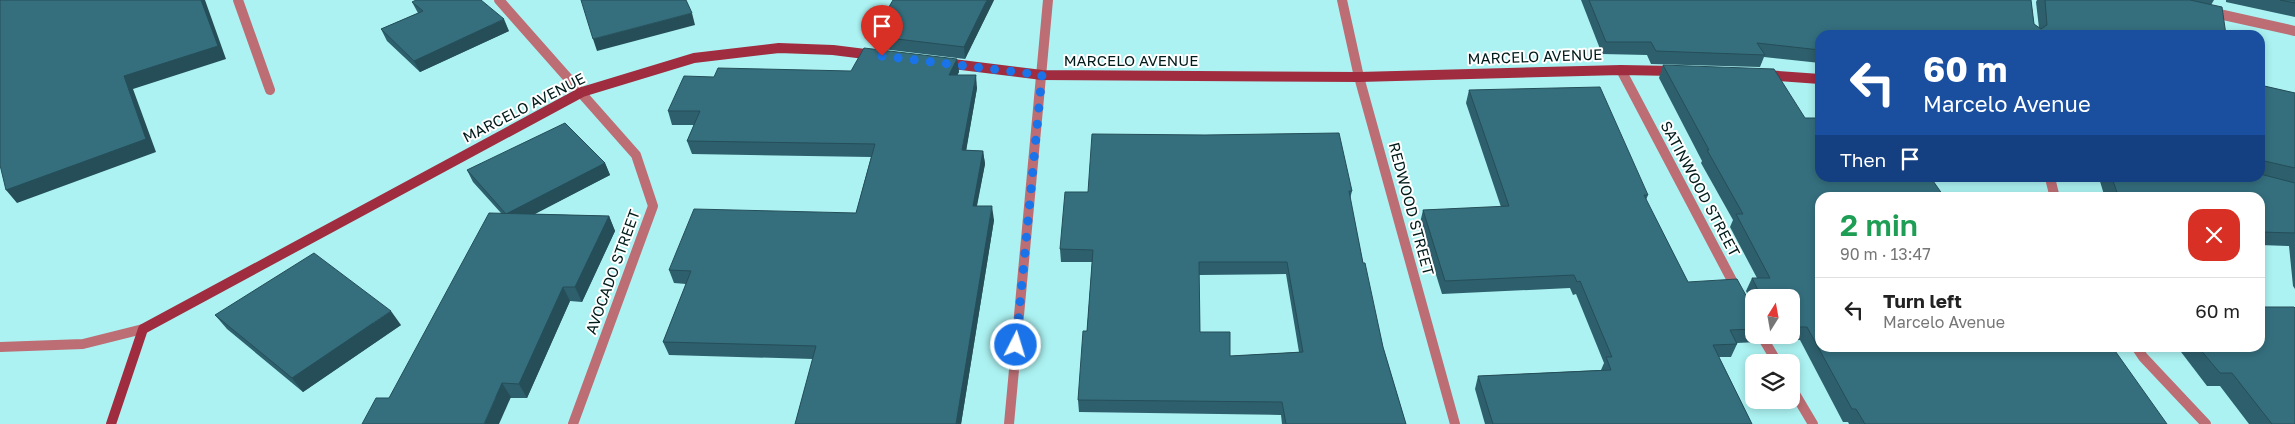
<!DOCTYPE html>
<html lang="en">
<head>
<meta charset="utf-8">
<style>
  :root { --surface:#fff; --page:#f6f6f6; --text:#222; --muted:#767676; --line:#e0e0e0 }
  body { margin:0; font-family:"Golos Text",sans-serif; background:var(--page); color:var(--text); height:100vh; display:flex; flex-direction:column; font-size:19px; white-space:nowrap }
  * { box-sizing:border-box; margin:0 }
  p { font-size:16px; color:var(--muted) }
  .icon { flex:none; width:28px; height:28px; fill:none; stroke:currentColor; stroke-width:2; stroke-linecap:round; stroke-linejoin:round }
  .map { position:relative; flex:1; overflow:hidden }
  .details { position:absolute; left:1815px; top:192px; width:450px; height:160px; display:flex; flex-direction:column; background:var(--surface); border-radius:15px; box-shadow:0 2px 8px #0003 }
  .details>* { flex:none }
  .hud { position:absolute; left:1815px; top:30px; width:450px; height:152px; border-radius:15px; box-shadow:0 2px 8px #0003; background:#1a4fa0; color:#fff; overflow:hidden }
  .needle { width:32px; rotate:11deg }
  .tools { position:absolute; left:1745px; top:289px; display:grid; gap:10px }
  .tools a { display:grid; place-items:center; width:55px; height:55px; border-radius:10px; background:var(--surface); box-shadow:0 2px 8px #0003; font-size:25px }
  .pin { position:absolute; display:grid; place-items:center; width:42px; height:42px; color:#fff; margin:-51px -21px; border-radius:50% 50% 50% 0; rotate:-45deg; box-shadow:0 0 5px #0007 }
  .pin .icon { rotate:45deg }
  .me { position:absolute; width:55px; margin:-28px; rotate:5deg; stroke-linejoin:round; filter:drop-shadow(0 0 4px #0008) }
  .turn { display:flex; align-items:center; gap:18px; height:105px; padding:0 25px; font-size:22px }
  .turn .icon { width:65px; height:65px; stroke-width:2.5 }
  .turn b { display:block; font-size:35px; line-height:42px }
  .then { display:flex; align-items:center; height:48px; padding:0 25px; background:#0003; gap:10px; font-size:19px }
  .round { display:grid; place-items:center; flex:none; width:52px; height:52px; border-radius:15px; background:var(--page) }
  .headline { display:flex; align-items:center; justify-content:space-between; height:85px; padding:0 25px }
  h1 { font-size:30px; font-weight:600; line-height:38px; color:#1e9e55 }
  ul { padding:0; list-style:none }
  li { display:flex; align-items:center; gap:15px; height:65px; padding:0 25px; border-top:1px solid var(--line) }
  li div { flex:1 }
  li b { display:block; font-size:19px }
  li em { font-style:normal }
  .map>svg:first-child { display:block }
</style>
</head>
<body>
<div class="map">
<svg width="2295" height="424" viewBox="0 0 2295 424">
  <rect width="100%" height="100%" fill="#acf2f2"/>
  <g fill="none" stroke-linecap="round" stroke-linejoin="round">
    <g stroke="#bc6e74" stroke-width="10">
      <polyline points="238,0 270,90"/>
      <polyline points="499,0 636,155 653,206 573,424"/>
      <polyline points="1342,0 1359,77 1455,424"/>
      <polyline points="2210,12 2295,31"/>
      <polyline points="1621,70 1737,290"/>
      <polyline points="2050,178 2055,198"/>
      <polyline points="1761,335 1777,362"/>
      <polyline points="0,347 83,344 143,329"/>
      <polyline points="2137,348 2143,357 2206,424"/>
      <polyline points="1791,387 1813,424"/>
      <polyline points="1009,424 1048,0"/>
    </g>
    <g stroke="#a02c3f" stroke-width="10">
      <polyline points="945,63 1042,75 1359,77 1621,70 1674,71"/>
      <polyline points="1766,75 1820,79"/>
      <polyline points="111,424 143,329 582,92 694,58 779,48 833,50 873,55"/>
    </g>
  </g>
  <g fill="#2e5f6c" fill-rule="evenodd">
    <polygon points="994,0 965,59 874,48 872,36"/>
    <polygon points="1581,0 2031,0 2034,24 2039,28 2036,2 2037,0 2214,0 2211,5 2226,35 1820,35 1820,63 1764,57 1760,67 1651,64 1647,55 1602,54"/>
    <polygon points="2226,0 2295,0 2295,17 2226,2"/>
    <polygon points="412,2 509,31 420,72 387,41 381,29 418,13"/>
    <polygon points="957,59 959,72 957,75 977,88 966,150 983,151 985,164 977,206 994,220 961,424 795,424 813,359 669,355 663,342 686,284 674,283 669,270 856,213 871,157 692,154 687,141 694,125 672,125 668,111 714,77 851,71"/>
    <polygon points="1663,65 1820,198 2167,424 1849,424 1848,422 1843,422 1800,340 1772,341 1769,335 1791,335 1791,298 1754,298 1754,307 1746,291 1752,278 1757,278 1730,227 1733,220 1701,163 1702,161 1659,78"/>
    <polygon points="2260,85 2295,93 2295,289 2293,286 2289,246 2260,245 2260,198 2105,198 2099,178 2260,178"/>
    <polygon points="1469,90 1648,195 1646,200 1688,282 1754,310 1754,335 1760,335 1757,342 1737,343 1737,344 1731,357 1719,357 1752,424 1485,424 1475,389 1478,376 1601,370 1604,363 1576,294 1573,295 1570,288 1442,294 1420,223 1423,210 1501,207 1466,103"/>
    <polygon points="605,163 610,175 534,214 609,216 615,231 582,302 570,301 527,398 389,398 501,213 473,182 467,170"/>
    <path d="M1352,191L1350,199L1363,263L1383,347L1406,424H1282L1281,415L1079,412L1078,400L1087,331L1092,262H1061L1060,249L1088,192ZM1286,274L1299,352L1230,356L1200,332L1199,275Z"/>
    <polygon points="215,315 401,325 303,392 227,329"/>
    <polygon points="2178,348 2260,348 2295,424 2249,424 2220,386 2207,386"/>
  </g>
  <g fill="#254e58">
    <polygon points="201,0 205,0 226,59 133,89 156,152 17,203 6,190"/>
    <polygon points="987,0 994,0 965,59 964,47"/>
    <polygon points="692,13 695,25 597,51 593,39"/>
    <polygon points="504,19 509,31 420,72 414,61"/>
    <polygon points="957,59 959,72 951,88 949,75"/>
    <polygon points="976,75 977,88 964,163 962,150"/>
    <polygon points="983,151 985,164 974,219 973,206"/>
    <polygon points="605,163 610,175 512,226 506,214"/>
    <polygon points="992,206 994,220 961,424 956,424"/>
    <polygon points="609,216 615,231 582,302 575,287"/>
    <polygon points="563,287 570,301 527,398 519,384"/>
    <polygon points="391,311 401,325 303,392 292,378"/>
    <polygon points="502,383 511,397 499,424 484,424"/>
  </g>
  <g fill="#356f7e" stroke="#254e58" fill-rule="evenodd">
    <polygon points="0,0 201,0 218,46 124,76 146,139 6,190 0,165"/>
    <polygon points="416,0 481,0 504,19 414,61 381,29 423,11 412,2"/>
    <polygon points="581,0 686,0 692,13 593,39"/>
    <polygon points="893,0 987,0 964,47 872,36"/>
    <polygon points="1589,0 2031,0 2034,24 2041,29 2047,25 2045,0 2190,0 2222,7 2226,35 1820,35 1820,50 1757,43 1765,55 1656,51 1651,42 1606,42"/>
    <polygon points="2280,0 2295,0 2295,3"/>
    <polygon points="864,48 957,59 949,75 976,75 962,150 983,151 973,206 992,206 956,424 795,424 816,346 663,342 691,271 669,270 694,209 856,213 875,144 687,141 700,111 668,111 684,76 714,77 718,68 851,71"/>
    <polygon points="1663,65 1774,69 1805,118 1820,118 1820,178 1931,178 1945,198 1820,198 1820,348 2113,348 2167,424 1865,424 1856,409 1852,409 1807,327 1791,327 1791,298 1762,298 1752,278 1770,278 1736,214 1743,214 1707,150 1709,150"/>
    <polygon points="2260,85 2295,93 2295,168 2260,160"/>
    <polygon points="1600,87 1648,195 1644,195 1688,282 1737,279 1754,310 1754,329 1730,330 1737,344 1713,345 1752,424 1493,424 1478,376 1611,370 1606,357 1612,357 1580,281 1577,282 1574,275 1445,281 1423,210 1509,206 1469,90"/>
    <polygon points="565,123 605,163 506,214 467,170"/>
    <path d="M1339,133L1352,191H1349L1363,263H1365L1383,347L1406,424H1286L1282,402L1078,400L1083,331H1087L1093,250L1060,249L1065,192H1088L1092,134L1205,135ZM1199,262H1287L1303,352L1230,356V332H1200Z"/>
    <polygon points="2260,174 2295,183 2295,233 2260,232 2260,198 2119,198 2112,178 2260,178"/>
    <polygon points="489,213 609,216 575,287 563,287 519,384 502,383 484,424 362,424 376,398 389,398"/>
    <polygon points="314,253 391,311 292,378 215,315"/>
    <polygon points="2260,307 2294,307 2295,308 2295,424 2272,424 2232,373 2220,373 2199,348 2260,348"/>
  </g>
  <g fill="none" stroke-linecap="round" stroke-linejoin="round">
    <polyline stroke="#1a73e8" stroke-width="9" stroke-dasharray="0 16.2" points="882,56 1042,75 1016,345"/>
  </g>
  <g text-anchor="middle" stroke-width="4" stroke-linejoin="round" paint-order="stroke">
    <g font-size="15" fill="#001b1b" stroke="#fff">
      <text transform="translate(1535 57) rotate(-2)" y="5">MARCELO AVENUE</text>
      <text x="1131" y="66">MARCELO AVENUE</text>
      <text transform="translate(524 108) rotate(-27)" y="5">MARCELO AVENUE</text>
      <text transform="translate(1700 189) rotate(62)" y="5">SATINWOOD STREET</text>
      <text transform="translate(1411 209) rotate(75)" y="5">REDWOOD STREET</text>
      <text transform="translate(613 272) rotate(-70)" y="5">AVOCADO STREET</text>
    </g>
  </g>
</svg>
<div class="tools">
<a><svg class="needle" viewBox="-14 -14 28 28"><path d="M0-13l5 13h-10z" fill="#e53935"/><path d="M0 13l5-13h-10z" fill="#767676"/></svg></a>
<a><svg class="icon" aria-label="layers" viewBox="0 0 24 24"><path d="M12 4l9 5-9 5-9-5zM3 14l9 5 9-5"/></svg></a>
</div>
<div class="pin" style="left:882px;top:56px;background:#d93025"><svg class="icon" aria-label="arrive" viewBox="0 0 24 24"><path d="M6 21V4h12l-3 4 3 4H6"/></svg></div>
<svg class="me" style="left:1016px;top:345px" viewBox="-20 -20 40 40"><circle r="17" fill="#1a73e8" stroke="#fff" stroke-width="3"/><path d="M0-11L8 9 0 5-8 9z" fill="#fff"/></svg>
<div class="hud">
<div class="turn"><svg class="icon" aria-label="left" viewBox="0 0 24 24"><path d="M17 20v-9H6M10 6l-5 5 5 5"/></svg><div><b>60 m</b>Marcelo Avenue</div></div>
<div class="then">Then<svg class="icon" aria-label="arrive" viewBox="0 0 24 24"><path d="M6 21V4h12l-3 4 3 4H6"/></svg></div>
</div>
<section class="details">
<div class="headline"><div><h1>2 min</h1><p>90 m · 13:47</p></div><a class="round" style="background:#d93025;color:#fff"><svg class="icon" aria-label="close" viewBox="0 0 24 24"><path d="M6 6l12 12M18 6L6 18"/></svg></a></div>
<ul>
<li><svg class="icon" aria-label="left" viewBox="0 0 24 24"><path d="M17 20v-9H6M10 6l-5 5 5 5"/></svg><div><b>Turn left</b><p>Marcelo Avenue</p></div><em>60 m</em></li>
</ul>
</section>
</div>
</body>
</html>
